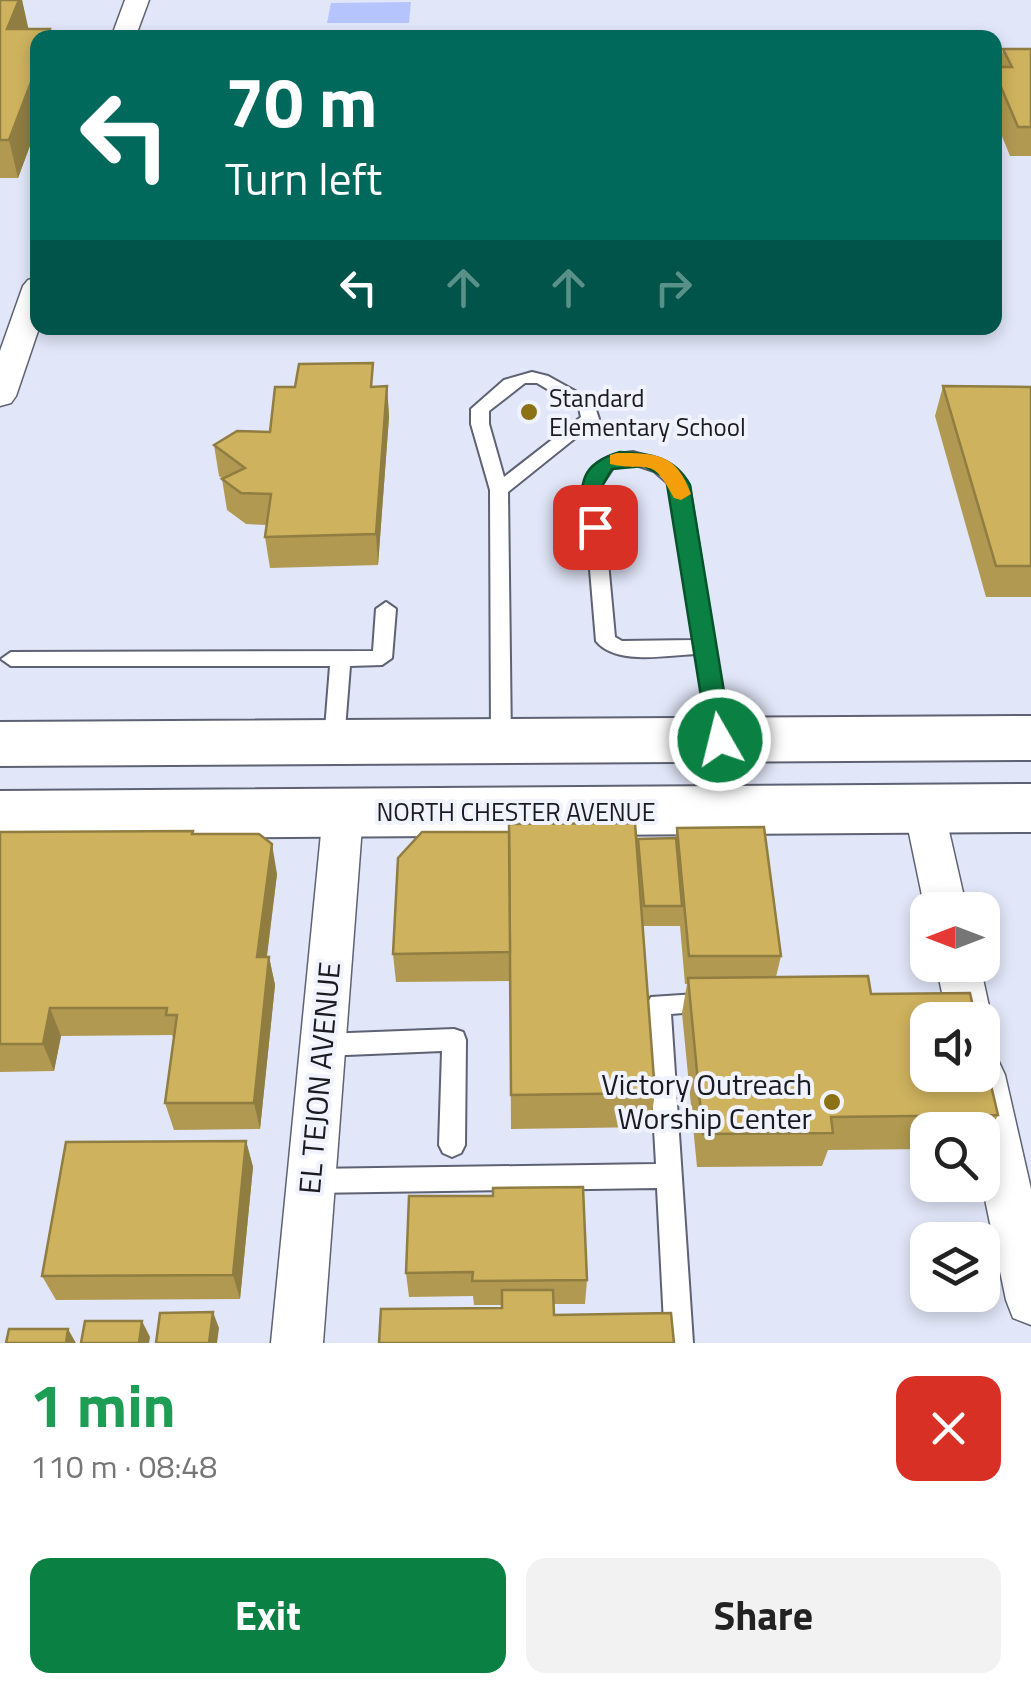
<!DOCTYPE html>
<html lang="en">
<head>
<meta charset="utf-8">
<style>
  :root { --surface:#fff; --page:#f2f2f2; --text:#222; --muted:#767676; --accent:#0b8043 }
  body { margin:0; font-family:"Titillium Web",sans-serif; background:var(--page); color:var(--text); height:100vh; display:flex; flex-direction:column; font-size:38px; white-space:nowrap }
  * { box-sizing:border-box; margin:0 }
  p { font-size:32px; color:var(--muted) }
  .icon { flex:none; width:55px; height:55px; fill:none; stroke:currentColor; stroke-width:2; stroke-linecap:round; stroke-linejoin:round }
  .map { position:relative; height:1343px; overflow:hidden }
  .side { display:flex; flex-direction:column; background:var(--surface); flex:1 }
  .side>* { flex:none }
  .guide { position:absolute; left:30px; top:30px; width:972px; height:305px; border-radius:20px; box-shadow:0 5px 15px #0003; background:#00695c; color:#fff; overflow:hidden }
  .needle { width:65px; rotate:270deg }
  .controls { position:absolute; left:910px; top:892px; display:grid; gap:20px }
  .controls a { display:grid; place-items:center; width:90px; height:90px; border-radius:20px; background:var(--surface); box-shadow:0 5px 15px #0003; font-size:50px }
  .pin { position:absolute; display:grid; place-items:center; width:85px; height:85px; color:#fff; margin:-42px; border-radius:20px; box-shadow:0 5px 15px #0006 }
  .me { position:absolute; width:110px; margin:-55px; rotate:352deg; stroke-linejoin:round; filter:drop-shadow(0 0 8px #0008) }
  .turn { display:flex; align-items:center; gap:35px; height:210px; padding:0 30px; font-size:45px }
  .turn .icon { width:130px; height:130px; stroke-width:2.5 }
  .turn b { display:block; font-size:70px; line-height:85px }
  .lanes { display:flex; align-items:center; height:95px; padding:0 30px; background:#0003; justify-content:center; gap:50px; direction:ltr }
  .lanes .off { opacity:.35 }
  .round { display:grid; place-items:center; flex:none; width:105px; height:105px; border-radius:20px; background:var(--page) }
  .head { display:flex; align-items:center; justify-content:space-between; height:170px; padding:0 30px }
  h1 { font-size:60px; font-weight:700; line-height:75px; color:#1e9e55 }
  .primary-button { display:flex; gap:20px; margin-top:auto; padding:20px 30px }
  .primary-button a { flex:1; height:115px; border-radius:20px; background:var(--accent); color:#fff; font-size:40px; font-weight:700; line-height:115px; text-align:center }
  .primary-button a+a { background:var(--page); color:var(--text) }
  .map>svg:first-child { display:block }
</style>
</head>
<body>
<div class="map">
<svg width="1031" height="1343" viewBox="0 0 1031 1343">
  <rect width="100%" height="100%" fill="#e1e6f8"/>
  <polygon fill="#b6c4fd" points="411,2 409,23 327,23 331,3"/>
  <g fill="none" stroke-linecap="round" stroke-linejoin="round">
    <defs>
      <g id="service">
        <path d="M532,372L548,376L593,401L599,419L508,492L511,741L508,747H494L491,741L490,490L471,424V409L504,380ZM525,383H537L579,408L581,417L504,477L489,424V411Z"/>
        <path d="M633,452L666,462L689,485L730,740L727,746H713L710,740L697,654C668,655 616,666 596,641L583,486C593,462 607,454 633,452ZM633,464L654,471L671,486L694,640L622,641L615,637L601,486L613,468Z"/>
        <polygon points="386,602 396,609 392,658 382,665 350,666 344,742 341,748 327,748 324,742 330,666 11,666 1,659 11,652 373,651 376,609"/>
        <polygon points="712,993 720,996 724,1003 720,1010 671,1014 693,1343 665,1343 657,1188 311,1193 302,1190 298,1181 302,1172 311,1169 656,1164 647,1004 651,997"/>
        <polygon points="454,1029 463,1032 466,1040 465,1145 461,1153 452,1157 443,1153 439,1145 442,1051 323,1056 314,1053 311,1045 314,1037 323,1034"/>
      </g>
      <g id="minor">
        <polygon points="125,0 149,0 135,38 111,38"/>
        <polygon points="38,277 39,328 16,396 11,403 0,406 0,351 23,286 28,280"/>
        <polygon points="924,793 938,798 944,809 967,910 928,910 928,916 925,910 904,809 910,798"/>
        <polygon points="343,797 357,802 363,813 323,1343 271,1343 323,813 329,802"/>
        <polygon points="936,965 980,965 992,1020 986,1034 982,1035 982,1020 948,1020"/>
        <polygon points="982,1054 998,1060 1005,1075 1031,1189 1031,1325 1013,1318 1006,1300 982,1185 982,1130 970,1130 959,1075 982,1075"/>
      </g>
      <g id="secondary">
        <polygon points="1031,716 1031,760 0,766 0,722"/>
        <polygon points="1031,784 1031,832 0,839 0,791"/>
      </g>
    </defs>
    <use href="#service" stroke="#5e6272" stroke-width="4"/>
    <use href="#minor" stroke="#5e6272" stroke-width="3"/>
    <use href="#secondary" stroke="#5e6272" stroke-width="4"/>
    <use href="#service" fill="#fff" fill-rule="evenodd"/>
    <use href="#minor" fill="#fff" fill-rule="evenodd"/>
    <use href="#secondary" fill="#fff" fill-rule="evenodd"/>
  </g>
  <g fill="#b19951">
    <polygon points="0,0 22,0 28,29 38,38 38,124 18,178 0,178"/>
    <polygon points="1003,49 1031,49 1031,156 1010,156 995,119 995,67 999,67"/>
    <polygon points="375,386 387,386 389,417 378,565 270,568 265,537 267,525 246,524 227,510 222,479 223,479 219,476 214,445 270,432"/>
    <polygon points="943,386 1031,387 1031,597 986,597 935,416"/>
    <polygon points="677,828 781,956 776,977 871,994 998,1115 982,1147 982,1130 928,1130 928,1149 828,1150 822,1166 697,1167 682,1013 687,984 685,984 680,926 643,926 655,1093 650,1127 511,1129 510,981 396,982 393,954 637,847 638,839 675,838"/>
    <polygon points="193,831 194,834 277,874 267,957 269,957 275,985 260,1129 174,1130 165,1103 174,1040 172,1035 61,1036 54,1071 0,1072 0,832"/>
    <polygon points="246,1141 253,1167 240,1299 56,1300 42,1276"/>
    <polygon points="409,1196 587,1280 585,1304 554,1304 554,1315 674,1343 502,1308 502,1305 474,1305 473,1296 409,1297 406,1273"/>
  </g>
  <g fill="#907d42">
    <polygon points="19,0 22,0 29,31 7,29"/>
    <polygon points="38,64 38,124 18,178 9,140"/>
    <polygon points="387,386 389,417 378,565 376,534"/>
    <polygon points="272,844 277,874 263,985 257,957"/>
    <polygon points="269,957 275,985 260,1129 254,1103"/>
    <polygon points="50,1008 61,1036 54,1071 43,1044"/>
    <polygon points="246,1141 253,1167 240,1299 233,1275"/>
    <polygon points="213,1312 219,1328 217,1343 209,1343"/>
    <polygon points="142,1321 150,1337 149,1343 139,1343"/>
    <polygon points="68,1329 76,1343 66,1343"/>
  </g>
  <g fill="#ceb25e" stroke="#907d42" stroke-width="2.5">
    <polygon points="0,0 19,0 7,29 50,29 47,38 38,38 38,64 9,140 0,140"/>
    <polygon points="1003,49 1031,49 1031,127 1018,127 995,73 995,67 1012,67"/>
    <polygon points="373,363 371,387 387,386 376,534 265,537 271,494 241,493 222,479 245,468 214,445 237,431 270,432 275,387 295,387 299,364"/>
    <polygon points="943,386 1031,387 1031,566 996,566"/>
    <polygon points="635,823 655,1093 511,1095 509,824"/>
    <polygon points="764,827 781,956 689,956 677,828"/>
    <polygon points="193,831 192,834 259,834 272,844 257,957 269,957 254,1103 165,1103 177,1015 166,1015 167,1008 50,1008 43,1044 0,1044 0,832"/>
    <polygon points="422,832 509,832 510,952 393,954 398,858"/>
    <polygon points="676,838 682,906 644,906 638,839"/>
    <polygon points="868,976 871,994 970,993 976,1020 928,1020 928,1075 982,1075 982,1047 998,1115 831,1117 833,1133 703,1134 688,978"/>
    <polygon points="246,1141 233,1275 42,1276 66,1142"/>
    <polygon points="583,1187 587,1280 472,1281 473,1272 406,1273 409,1196 493,1196 493,1188"/>
    <polygon points="502,1290 553,1290 554,1315 671,1313 674,1343 379,1343 381,1309 502,1308"/>
    <polygon points="213,1312 209,1343 156,1343 160,1313"/>
    <polygon points="85,1321 142,1321 139,1343 81,1343"/>
    <polygon points="9,1329 68,1329 66,1343 6,1343"/>
  </g>
  <path fill="#0b8043" stroke="#07532c" stroke-width="2.5" d="M620,452C649,453 675,457 690,485L732,740L729,746L720,749L708,740L666,478L644,466L612,469L602,486L605,527L595,534L584,527C581,488 575,465 620,452Z"/>
  <path fill="#f59e0b" d="M617,453C657,453 676,453 691,494L681,500L674,498C651,454 651,473 610,464V455Z"/>
  <g fill="#8d7215" stroke="#f0f3fe" stroke-width="4">
    <circle cx="529" cy="412" r="10"/>
    <circle cx="832" cy="1102" r="10"/>
  </g>
  <g text-anchor="middle" stroke-width="8" stroke-linejoin="round" paint-order="stroke">
    <g font-size="25" fill="#191b21" stroke="#f0f3fe" text-anchor="start">
      <text x="549" y="407">Standard<tspan x="549" dy="29">Elementary School</tspan></text>
    </g>
    <g font-size="25" fill="#191b21" stroke="#f0f3fe">
      <text x="516" y="821">NORTH CHESTER AVENUE</text>
    </g>
    <g font-size="30" fill="#191b21" stroke="#f0f3fe">
      <text transform="translate(320 1078) rotate(-85)" y="10">EL TEJON AVENUE</text>
    </g>
    <g font-size="30" fill="#191b21" stroke="#f0f3fe" text-anchor="end">
      <text x="812" y="1095">Victory Outreach<tspan x="812" dy="34">Worship Center</tspan></text>
    </g>
  </g>
</svg>
<div class="controls">
<a><svg class="needle" viewBox="-14 -14 28 28"><path d="M0-13l5 13h-10z" fill="#e53935"/><path d="M0 13l5-13h-10z" fill="#767676"/></svg></a>
<a><svg class="icon" aria-label="sound" viewBox="0 0 24 24"><path d="M4 9h4l5-4v14l-5-4H4zM17 9q2 3 0 6"/></svg></a>
<a><svg class="icon" aria-label="search" viewBox="0 0 24 24"><circle cx="10" cy="10" r="6"/><path d="M15 15l6 6"/></svg></a>
<a><svg class="icon" aria-label="layers" viewBox="0 0 24 24"><path d="M12 4l9 5-9 5-9-5zM3 14l9 5 9-5"/></svg></a>
</div>
<div class="pin" style="left:595px;top:527px;background:#d93025"><svg class="icon" aria-label="arrive" viewBox="0 0 24 24"><path d="M6 21V4h12l-3 4 3 4H6"/></svg></div>
<svg class="me" style="left:720px;top:740px" viewBox="-20 -20 40 40"><circle r="17" fill="#0b8043" stroke="#fff" stroke-width="3"/><path d="M0-11L8 9 0 5-8 9z" fill="#fff"/></svg>
<div class="guide">
<div class="turn"><svg class="icon" aria-label="left" viewBox="0 0 24 24"><path d="M17 20v-9H6M10 6l-5 5 5 5"/></svg><div><b>70 m</b>Turn left</div></div>
<div class="lanes"><svg class="icon" aria-label="left" viewBox="0 0 24 24"><path d="M17 20v-9H6M10 6l-5 5 5 5"/></svg><svg class="icon off" aria-label="ahead" viewBox="0 0 24 24"><path d="M12 20V5M6 11l6-6 6 6"/></svg><svg class="icon off" aria-label="ahead" viewBox="0 0 24 24"><path d="M12 20V5M6 11l6-6 6 6"/></svg><svg class="icon off" aria-label="right" viewBox="0 0 24 24"><path d="M7 20v-9h11M14 6l5 5-5 5"/></svg></div>
</div>
</div>
<section class="side">
<div class="head"><div><h1>1 min</h1><p>110 m · 08:48</p></div><a class="round" style="background:#d93025;color:#fff"><svg class="icon" aria-label="close" viewBox="0 0 24 24"><path d="M6 6l12 12M18 6L6 18"/></svg></a></div>
<div class="primary-button"><a>Exit</a><a>Share</a></div>
</section>
</body>
</html>
